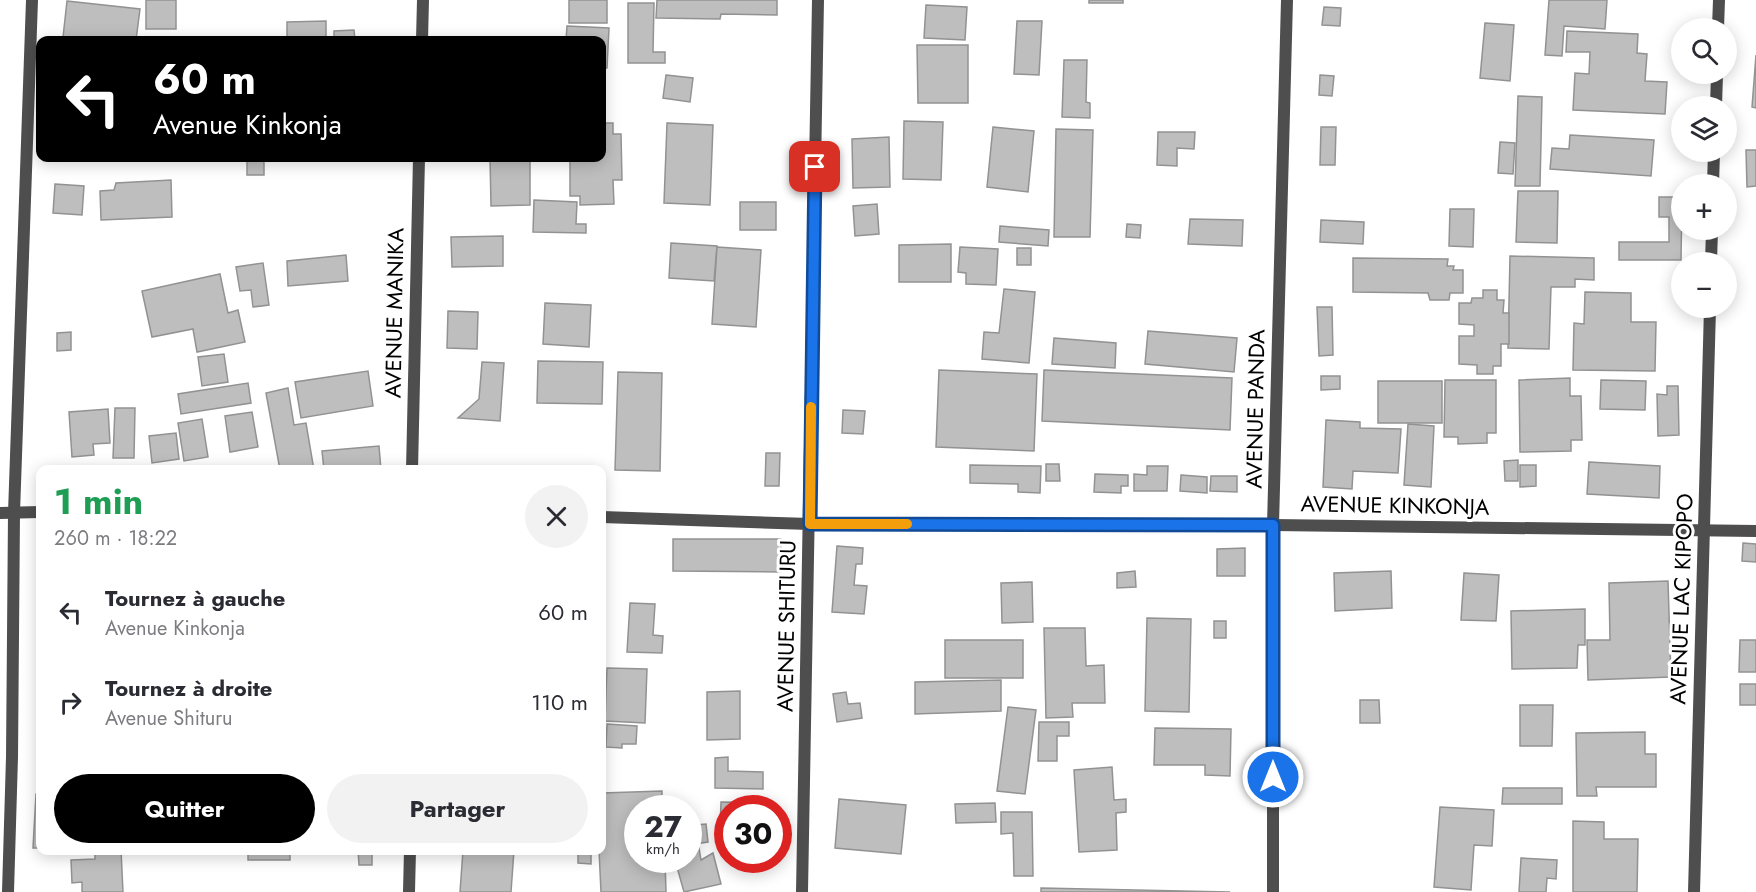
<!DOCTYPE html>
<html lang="fr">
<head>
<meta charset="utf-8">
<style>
  :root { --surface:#fff; --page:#f2f2f3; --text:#2b2b33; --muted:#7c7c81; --accent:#000 }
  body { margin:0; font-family:Jost,sans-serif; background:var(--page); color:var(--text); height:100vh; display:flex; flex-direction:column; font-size:22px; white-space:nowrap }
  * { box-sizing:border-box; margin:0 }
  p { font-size:20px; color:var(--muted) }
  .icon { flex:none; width:33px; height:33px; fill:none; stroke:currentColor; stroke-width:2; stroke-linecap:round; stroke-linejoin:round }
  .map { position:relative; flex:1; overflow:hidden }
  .panel { position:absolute; left:36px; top:465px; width:570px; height:390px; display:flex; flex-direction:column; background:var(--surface); border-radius:12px; box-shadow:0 3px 15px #0003 }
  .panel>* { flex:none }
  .top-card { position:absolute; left:36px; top:36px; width:570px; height:126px; border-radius:12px; box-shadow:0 3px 15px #0003; background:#000; color:#fff; overflow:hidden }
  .controls { position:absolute; left:1671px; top:18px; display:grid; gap:12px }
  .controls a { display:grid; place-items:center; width:66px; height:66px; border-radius:50%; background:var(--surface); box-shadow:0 3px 15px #0003; font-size:30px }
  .speed { position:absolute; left:624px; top:795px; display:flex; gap:12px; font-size:30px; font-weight:700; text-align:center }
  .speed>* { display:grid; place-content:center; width:78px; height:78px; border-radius:50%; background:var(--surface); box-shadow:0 3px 15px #0003; line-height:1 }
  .speed small { font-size:15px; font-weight:400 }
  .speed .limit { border:9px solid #d22; background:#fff; color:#111 }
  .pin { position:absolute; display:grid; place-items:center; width:51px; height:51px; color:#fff; margin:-26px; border-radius:12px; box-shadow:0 3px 9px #0006 }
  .me { position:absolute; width:66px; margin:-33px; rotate:0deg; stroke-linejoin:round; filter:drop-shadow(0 0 4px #0008) }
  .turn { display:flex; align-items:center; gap:21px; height:126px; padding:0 18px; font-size:27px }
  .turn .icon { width:78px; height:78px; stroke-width:2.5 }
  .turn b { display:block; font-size:42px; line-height:51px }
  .round { display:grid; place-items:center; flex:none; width:63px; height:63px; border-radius:32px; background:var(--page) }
  .headline { display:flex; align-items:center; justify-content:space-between; height:102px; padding:0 18px }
  h1 { font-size:36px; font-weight:700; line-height:45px; color:#1e9e55 }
  .action { display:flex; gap:12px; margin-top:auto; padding:12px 18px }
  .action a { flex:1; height:69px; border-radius:36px; background:var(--accent); color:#fff; font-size:24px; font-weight:700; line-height:69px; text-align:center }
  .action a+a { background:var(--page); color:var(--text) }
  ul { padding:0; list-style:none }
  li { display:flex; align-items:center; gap:18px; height:90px; padding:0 18px }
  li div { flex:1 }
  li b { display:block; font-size:22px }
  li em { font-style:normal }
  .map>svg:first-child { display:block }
</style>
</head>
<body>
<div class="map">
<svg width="1756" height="892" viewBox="0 0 1756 892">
  <rect width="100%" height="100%" fill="#fff"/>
  <g fill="#bebebe" stroke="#929292" stroke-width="1.5">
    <rect x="146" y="0" width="30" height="29"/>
    <rect x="569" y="0" width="38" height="23"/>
    <polygon points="657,0 777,0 777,15 721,14 720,19 656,18"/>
    <rect x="1089" y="0" width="34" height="3"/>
    <polygon points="1549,0 1607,0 1605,29 1564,26 1562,56 1545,55"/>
    <polygon points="67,1 140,9 136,40 100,40 63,37"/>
    <polygon points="628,3 654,3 653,52 665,52 665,63 628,63"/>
    <polygon points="926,5 967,7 965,40 924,38"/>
    <polygon points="1324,7 1341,8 1340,26 1322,25"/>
    <polygon points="326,21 326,40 287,40 287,22"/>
    <polygon points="1017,21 1042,21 1039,75 1014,74"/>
    <polygon points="1485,23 1514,25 1510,81 1480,78"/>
    <polygon points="567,26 609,28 607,68 602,68 602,40 566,40"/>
    <polygon points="354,30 355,40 334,40 334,31"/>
    <polygon points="1567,31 1638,34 1637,53 1647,54 1645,81 1667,82 1665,114 1573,110 1575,73 1589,74 1590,52 1566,52"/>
    <polygon points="917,45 968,45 968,103 918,103"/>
    <polygon points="1756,55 1756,108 1752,107"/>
    <polygon points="1064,60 1087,60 1086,102 1090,103 1090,118 1062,117"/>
    <polygon points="666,75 693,78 690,102 663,98"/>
    <polygon points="1320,75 1334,76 1332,96 1319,95"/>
    <polygon points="1518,96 1542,97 1540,186 1515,186"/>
    <polygon points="904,121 943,122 941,180 903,179"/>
    <polygon points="602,123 613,123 613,134 621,134 622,180 613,180 614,204 580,205 580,196 570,196 570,158 602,158"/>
    <polygon points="667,123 713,125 710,205 664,203"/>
    <polygon points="993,127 1034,131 1028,192 987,187"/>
    <polygon points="1321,127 1336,127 1335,165 1320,165"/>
    <polygon points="1056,129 1093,130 1090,237 1054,237"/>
    <polygon points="1158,132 1195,132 1194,149 1177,148 1177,166 1157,165"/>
    <polygon points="1570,135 1654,140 1651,176 1550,169 1552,148 1569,149"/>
    <polygon points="889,137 890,187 853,188 852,139"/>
    <polygon points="1500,142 1515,143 1513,174 1498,173"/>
    <polygon points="1746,150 1756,150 1756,186 1747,187"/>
    <polygon points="64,158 101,158 101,159 65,160"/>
    <rect x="247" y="158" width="17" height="17"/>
    <polygon points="490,158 530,158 530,205 491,206"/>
    <polygon points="171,180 172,217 101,220 100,191 114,190 116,183"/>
    <polygon points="55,184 84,186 82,215 53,213"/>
    <polygon points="1518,191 1558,191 1557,243 1516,242"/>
    <polygon points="1659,197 1682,197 1681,260 1619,260 1619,242 1669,242 1669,217 1659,217"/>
    <polygon points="534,200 577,202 576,224 586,224 586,233 533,232"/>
    <rect x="740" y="202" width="36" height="28"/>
    <polygon points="877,204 879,234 855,236 853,206"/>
    <polygon points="1450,209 1474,209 1473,247 1449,246"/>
    <polygon points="1190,219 1243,220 1242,246 1188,244"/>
    <polygon points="1321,220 1364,222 1363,244 1320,242"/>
    <polygon points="1127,224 1141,225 1140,238 1126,237"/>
    <polygon points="1000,226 1049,230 1048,246 999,242"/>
    <polygon points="503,236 503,266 452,267 451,237"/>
    <polygon points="671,243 717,246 714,281 669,278"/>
    <polygon points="951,244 951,282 899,282 899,245"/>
    <polygon points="717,247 761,250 756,327 712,324"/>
    <polygon points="960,247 998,249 996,285 966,284 966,273 958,272"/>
    <rect x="1017" y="248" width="14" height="17"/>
    <polygon points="346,255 348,281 288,286 287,261"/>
    <polygon points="1510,256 1594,258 1594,280 1575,279 1575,287 1551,287 1549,349 1508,348"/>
    <polygon points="1353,258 1448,259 1447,266 1454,266 1453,270 1463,270 1463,293 1450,293 1449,300 1430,300 1428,293 1353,292"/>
    <polygon points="263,263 269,305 253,307 251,290 240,291 236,267"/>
    <polygon points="220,274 228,313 238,310 245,342 197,352 193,329 152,337 142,291"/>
    <polygon points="1004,289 1035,292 1029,363 982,359 984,332 999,333"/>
    <polygon points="1483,290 1497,290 1497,300 1504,300 1503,313 1509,313 1509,344 1501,344 1501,366 1493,366 1493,374 1477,374 1477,365 1459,364 1459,336 1474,336 1474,325 1459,324 1459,303 1471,303 1472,298 1483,298"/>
    <polygon points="1585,292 1631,293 1631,322 1656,322 1655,371 1573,370 1574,323 1584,324"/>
    <polygon points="545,303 591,305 589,347 543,344"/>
    <polygon points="1317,307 1332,307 1333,355 1319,356"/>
    <polygon points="448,311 478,312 477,349 447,348"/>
    <polygon points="1148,331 1237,338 1234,372 1145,364"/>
    <polygon points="71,332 71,350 57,351 57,333"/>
    <polygon points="1054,338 1116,343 1115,368 1052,364"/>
    <polygon points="224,354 228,382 202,386 198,357"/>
    <polygon points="538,361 603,362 602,404 537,403"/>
    <polygon points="482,362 504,363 500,421 458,418 479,399"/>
    <polygon points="939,370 1037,374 1034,451 936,447"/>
    <polygon points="1044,370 1232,378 1230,430 1042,421"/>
    <polygon points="368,371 373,406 301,418 295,382"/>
    <polygon points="618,372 662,373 660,471 615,470"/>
    <polygon points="1321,376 1340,376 1340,389 1321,390"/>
    <polygon points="1570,378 1570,396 1581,396 1582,440 1571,440 1571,451 1520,452 1519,380"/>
    <polygon points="1445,380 1496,380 1496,433 1487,433 1487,443 1458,444 1458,437 1444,437"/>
    <polygon points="1601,380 1646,381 1645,410 1600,409"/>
    <rect x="1378" y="381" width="64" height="42"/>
    <polygon points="248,383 251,403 181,414 178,394"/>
    <polygon points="1667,386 1678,386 1679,435 1658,436 1657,394 1667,395"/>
    <polygon points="288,388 294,425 306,423 314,470 280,470 266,393"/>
    <polygon points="115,408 135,408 134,458 113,458"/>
    <polygon points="108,409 110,443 93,444 94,455 72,457 69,412"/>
    <polygon points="843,410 865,411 863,434 842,433"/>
    <polygon points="252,412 258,447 230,452 225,416"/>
    <polygon points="202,419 208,457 184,461 178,423"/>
    <polygon points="1326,420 1360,422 1360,428 1401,429 1398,473 1353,471 1352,489 1323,487"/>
    <polygon points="1408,424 1434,426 1431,487 1404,485"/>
    <polygon points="176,433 179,459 152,463 149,436"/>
    <polygon points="379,446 381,470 324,470 322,451"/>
    <polygon points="766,453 780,453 779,486 765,486"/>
    <polygon points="1518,460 1518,481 1505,481 1504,461"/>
    <polygon points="1589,462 1660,466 1659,498 1587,494"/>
    <polygon points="1046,464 1059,464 1060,481 1046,481"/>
    <polygon points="970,465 1041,466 1040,493 1018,492 1018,484 970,483"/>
    <polygon points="1520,465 1536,465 1536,486 1520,487"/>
    <polygon points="1147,466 1168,466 1167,491 1134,491 1134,474 1147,475"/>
    <polygon points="1095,474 1128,475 1128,486 1121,486 1121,493 1094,492"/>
    <polygon points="1181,475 1207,477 1207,493 1180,491"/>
    <polygon points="1211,476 1237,476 1237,492 1210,491"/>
    <polygon points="673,539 781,539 781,572 673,571"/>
    <polygon points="1743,543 1756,544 1756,562 1742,561"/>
    <polygon points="837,546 863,548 862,564 856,564 854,585 867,586 864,614 832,612"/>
    <polygon points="1245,548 1245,576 1217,576 1217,549"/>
    <polygon points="1135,571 1136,587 1117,588 1117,573"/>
    <polygon points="1391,571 1392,608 1335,611 1334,573"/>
    <polygon points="1464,573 1499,575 1496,621 1461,620"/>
    <polygon points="1668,581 1671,677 1588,680 1587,640 1610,640 1609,583"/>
    <polygon points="1032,582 1033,622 1002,623 1001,583"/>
    <polygon points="630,603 655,604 653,635 663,636 662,653 627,652"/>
    <polygon points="1585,609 1585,645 1578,645 1577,668 1512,669 1511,611"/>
    <polygon points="1147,618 1191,619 1189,712 1145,711"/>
    <rect x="1214" y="621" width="12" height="17"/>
    <polygon points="1044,628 1085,628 1086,666 1104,665 1105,703 1072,703 1073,717 1046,718"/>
    <rect x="945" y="640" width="78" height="38"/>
    <polygon points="1740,640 1756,640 1756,672 1739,672"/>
    <polygon points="607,668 647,669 645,723 605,721"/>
    <polygon points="1001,680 1001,711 915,714 915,682"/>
    <rect x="1740" y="684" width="16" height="21"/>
    <polygon points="740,691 740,739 707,740 707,692"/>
    <polygon points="846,692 848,704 860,703 862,718 837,722 833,694"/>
    <polygon points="1360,700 1379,700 1380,723 1360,723"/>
    <polygon points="1520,705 1553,705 1552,746 1520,746"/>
    <polygon points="1008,707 1036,710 1025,794 997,791"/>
    <polygon points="1039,722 1069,722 1069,736 1057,736 1057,761 1038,761"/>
    <polygon points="607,724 637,726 636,744 622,744 622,748 606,747"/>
    <polygon points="1155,728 1231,729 1230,776 1205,775 1205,765 1154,765"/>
    <polygon points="1645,732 1645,754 1656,754 1656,787 1596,787 1597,796 1577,796 1576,733"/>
    <polygon points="728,757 728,771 763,772 763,789 715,788 715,758"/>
    <polygon points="1112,767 1114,800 1126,799 1126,812 1116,813 1117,850 1079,852 1074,770"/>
    <polygon points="1503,788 1562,788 1562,804 1502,804"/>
    <polygon points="662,791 662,808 638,808 638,860 665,860 666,892 601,892 599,850 602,850 602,793"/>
    <polygon points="36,794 40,794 40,848 33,848"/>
    <polygon points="839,799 906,805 901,854 835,848"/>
    <polygon points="721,802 774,803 774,808 728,808 728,831 720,831"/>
    <polygon points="995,803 996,822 956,823 955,804"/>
    <polygon points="1440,807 1494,810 1492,846 1474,845 1471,890 1434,887"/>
    <polygon points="693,812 695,825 706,824 708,842 688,845 688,813"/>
    <polygon points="1001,812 1032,812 1033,876 1014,876 1013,833 1001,834"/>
    <polygon points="1573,821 1604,822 1604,839 1638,839 1637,892 1573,892"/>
    <polygon points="699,848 701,860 713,853 721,884 684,892 675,860 688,860 688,851"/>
    <polygon points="95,850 121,850 123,892 82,892 82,882 72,883 71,860 95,859"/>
    <rect x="248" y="850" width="42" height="10"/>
    <polygon points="358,850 372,850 372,865 359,865"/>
    <polygon points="463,850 514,850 511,892 460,892"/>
    <polygon points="578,850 591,850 591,864 578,863"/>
    <polygon points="1521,858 1557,860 1556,879 1547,878 1546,892 1519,892"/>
    <polygon points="1041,888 1230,892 1041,892"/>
  </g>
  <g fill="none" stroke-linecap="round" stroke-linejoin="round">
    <g stroke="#4e4e4e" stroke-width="12">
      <polyline points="1718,28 1719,0"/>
      <polyline points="422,40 423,0"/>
      <polyline points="1716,106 1717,74"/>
      <polyline points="1713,184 1714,152"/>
      <polyline points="1711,262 1712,230"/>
      <polyline points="412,470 419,158"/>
      <polyline points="0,513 40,512"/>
      <polyline points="602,517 810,524 1273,525 1756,531"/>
      <polyline points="8,892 12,757 14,513 32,0"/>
      <polyline points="409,892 410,850"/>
      <polyline points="802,892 818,0"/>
      <polyline points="1273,892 1273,525 1287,0"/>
      <polyline points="1694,892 1710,308"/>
    </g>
  </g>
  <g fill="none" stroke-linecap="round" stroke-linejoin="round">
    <defs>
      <polyline id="route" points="815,167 810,524 1273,525 1273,777"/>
    </defs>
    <use href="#route" stroke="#114b97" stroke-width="15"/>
    <use href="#route" stroke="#1a73e8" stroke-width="10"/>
    <polyline stroke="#f59e0b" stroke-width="10" points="811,407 810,524 907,524"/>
  </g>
  <g text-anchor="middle" stroke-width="6" stroke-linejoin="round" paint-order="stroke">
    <g font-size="22" fill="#000" stroke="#fff">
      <text transform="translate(394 313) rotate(-89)" y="8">AVENUE MANIKA</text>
      <text transform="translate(1255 409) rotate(-89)" y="8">AVENUE PANDA</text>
      <text transform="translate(1395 505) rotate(1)" y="8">AVENUE KINKONJA</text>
      <text transform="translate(1681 599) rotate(-88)" y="8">AVENUE LAC KIPOPO</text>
      <text transform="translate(786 626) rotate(-89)" y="8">AVENUE SHITURU</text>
    </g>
  </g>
</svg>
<div class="controls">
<a><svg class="icon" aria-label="search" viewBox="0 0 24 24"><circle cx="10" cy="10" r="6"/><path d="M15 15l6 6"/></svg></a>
<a><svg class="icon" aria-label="layers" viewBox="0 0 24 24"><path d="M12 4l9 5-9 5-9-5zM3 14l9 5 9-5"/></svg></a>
<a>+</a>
<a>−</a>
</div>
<div class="speed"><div>27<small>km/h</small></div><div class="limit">30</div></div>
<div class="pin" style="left:815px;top:167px;background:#d93025"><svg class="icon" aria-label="arrive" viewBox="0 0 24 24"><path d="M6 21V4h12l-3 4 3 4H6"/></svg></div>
<svg class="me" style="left:1273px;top:777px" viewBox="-20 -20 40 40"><circle r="17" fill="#1a73e8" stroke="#fff" stroke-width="3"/><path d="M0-11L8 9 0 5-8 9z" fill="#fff"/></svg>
<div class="top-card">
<div class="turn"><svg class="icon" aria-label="left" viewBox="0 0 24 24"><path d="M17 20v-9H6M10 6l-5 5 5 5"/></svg><div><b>60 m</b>Avenue Kinkonja</div></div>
</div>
<section class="panel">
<div class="headline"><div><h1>1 min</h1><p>260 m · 18:22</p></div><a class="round"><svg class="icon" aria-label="close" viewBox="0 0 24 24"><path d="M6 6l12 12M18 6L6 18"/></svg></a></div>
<ul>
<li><svg class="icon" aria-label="left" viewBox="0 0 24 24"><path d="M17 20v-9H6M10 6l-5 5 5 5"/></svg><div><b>Tournez à gauche</b><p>Avenue Kinkonja</p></div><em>60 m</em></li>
<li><svg class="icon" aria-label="right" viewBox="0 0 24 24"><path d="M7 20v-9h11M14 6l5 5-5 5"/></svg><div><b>Tournez à droite</b><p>Avenue Shituru</p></div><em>110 m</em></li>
</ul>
<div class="action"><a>Quitter</a><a>Partager</a></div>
</section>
</div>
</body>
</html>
